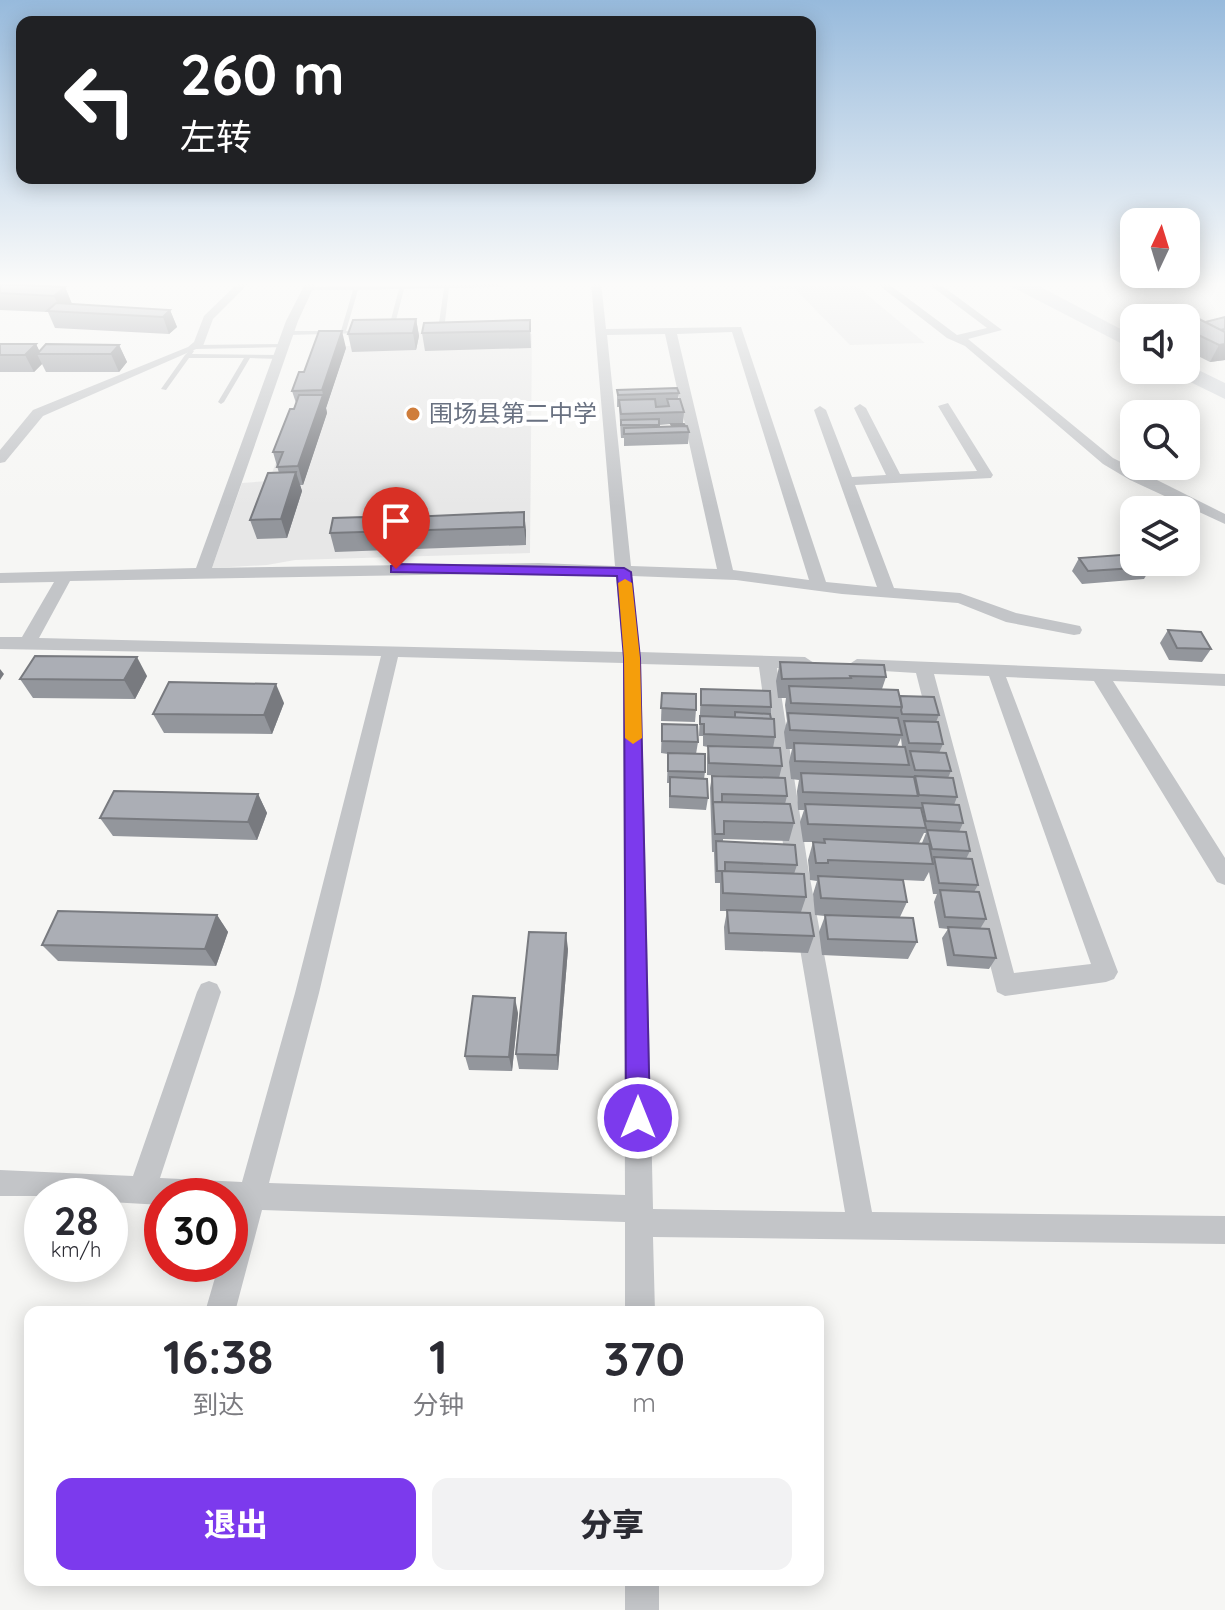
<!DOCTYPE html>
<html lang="zh">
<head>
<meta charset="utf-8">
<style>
  :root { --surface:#fff; --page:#f2f2f3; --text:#2b2b33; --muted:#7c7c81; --accent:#7c3aed }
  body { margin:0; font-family:Quicksand,"Noto Sans SC",sans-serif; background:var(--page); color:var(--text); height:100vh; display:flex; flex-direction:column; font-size:30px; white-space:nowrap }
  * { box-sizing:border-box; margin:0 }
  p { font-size:26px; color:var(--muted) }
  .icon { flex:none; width:44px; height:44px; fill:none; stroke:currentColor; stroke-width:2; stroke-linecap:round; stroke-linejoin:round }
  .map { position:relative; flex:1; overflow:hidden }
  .side { position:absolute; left:24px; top:1306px; width:800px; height:280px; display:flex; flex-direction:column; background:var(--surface); border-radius:16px; box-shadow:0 4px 20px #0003 }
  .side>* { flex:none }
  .hud { position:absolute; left:16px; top:16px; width:800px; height:168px; border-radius:16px; box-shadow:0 4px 20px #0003; background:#202124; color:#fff; overflow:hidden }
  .needle { width:52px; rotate:4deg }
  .controls { position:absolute; left:1120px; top:208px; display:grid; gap:16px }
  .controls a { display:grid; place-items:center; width:80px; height:80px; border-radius:16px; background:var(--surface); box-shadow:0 4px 20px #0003; font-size:40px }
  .speed { position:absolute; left:24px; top:1178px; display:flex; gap:16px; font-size:40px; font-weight:700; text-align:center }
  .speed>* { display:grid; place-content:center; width:104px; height:104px; border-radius:50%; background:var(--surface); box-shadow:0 4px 20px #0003; line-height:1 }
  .speed small { font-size:20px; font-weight:400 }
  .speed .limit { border:12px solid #d22; background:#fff; color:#111 }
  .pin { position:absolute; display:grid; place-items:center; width:68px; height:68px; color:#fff; margin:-82px -34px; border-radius:50% 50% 50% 0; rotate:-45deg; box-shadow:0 0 8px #0007 }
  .pin .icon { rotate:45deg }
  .me { position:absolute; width:88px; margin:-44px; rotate:0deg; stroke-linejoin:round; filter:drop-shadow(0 0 6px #0008) }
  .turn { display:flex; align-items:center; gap:28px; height:168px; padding:0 32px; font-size:36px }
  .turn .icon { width:104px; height:104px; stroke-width:2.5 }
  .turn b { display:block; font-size:56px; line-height:68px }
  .eta { display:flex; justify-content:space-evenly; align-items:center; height:136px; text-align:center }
  .eta b { font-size:48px; font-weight:800; line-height:56px }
  .cta { display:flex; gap:16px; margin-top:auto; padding:16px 32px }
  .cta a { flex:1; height:92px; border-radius:16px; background:var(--accent); color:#fff; font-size:32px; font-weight:800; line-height:92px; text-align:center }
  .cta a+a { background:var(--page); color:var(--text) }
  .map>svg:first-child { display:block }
</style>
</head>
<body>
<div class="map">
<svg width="1225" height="1610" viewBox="0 0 1225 1610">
  <rect width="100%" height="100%" fill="#f6f6f4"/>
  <g fill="#e7e7e7">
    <polygon points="765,282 852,282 925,343 850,345 794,288 774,290"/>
    <polygon points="493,331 493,334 532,334 530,553 295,560 267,565 212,568 242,483 269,481 319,346 350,346 354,334"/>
  </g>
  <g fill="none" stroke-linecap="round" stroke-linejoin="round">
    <g fill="#c3c5c8" fill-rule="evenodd">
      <polygon points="499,284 502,286 501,287 449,288 444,330 441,332 438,330 444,288 404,289 393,332 388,331 399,289 358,290 346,331 362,330 365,332 364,333 288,335 285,333 288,331 341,331 353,290 306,290 305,289 308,287"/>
      <polygon points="284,344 287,346 286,347 195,349 192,347 195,345"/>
      <polygon points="191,349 194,351 192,354 281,355 284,357 281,359 250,358 224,402 221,404 218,402 244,358 189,358 166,390 161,389 185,355"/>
    </g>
    <g fill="#c3c5c8" fill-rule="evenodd">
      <polygon points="239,282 250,282 213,319 203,346 43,416 5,462 0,463 0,450 33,410 188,347 194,342 204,316"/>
      <path d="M306,282H316L298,321L212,568L539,563L615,566L591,282H601L606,329L741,327L826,582L877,587L814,410L820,406L826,410L852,477L886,475L854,408L860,404L866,408L900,474L977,471L938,406L948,403L993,475L991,478L855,485L894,588L960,593L1016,613L1080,626L1082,630L1080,634L1074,635L1006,622L958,603L842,594L736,580L632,576L640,652L805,657L814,663L805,669L777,668L809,873L872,1212L1225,1216V1244L653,1237L655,1312H625V1222L262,1210L235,1312H205L219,1264H230V1225L234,1209L230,1208V1196H162V1205L110,1202V1196H0V1170L133,1176L197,992L201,984L209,981L217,984L221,992L160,1178L242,1182L295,993L381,656L0,649V637H22L54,582L0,583V573L196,568L286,321ZM732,332L809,580L733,570L677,334ZM665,334L717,569L631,566L607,335ZM539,573L616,576L623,652L39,638L70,581ZM398,657L623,663L625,1195L269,1183L319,993ZM641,664L759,667L787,873L845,1212L653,1209Z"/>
      <polygon points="875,282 886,282 957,335 987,328 926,282 937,282 1002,330 968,339 1113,458 1225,514 1225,524 1130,480 1103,464 965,346 947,338"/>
      <path d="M857,659L1225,674V686L1113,681L1225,858V885L1217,882L1094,681L1006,677L1118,972L1114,979L1106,982L1005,996L997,992L916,673L851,669L848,665ZM934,674L989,676L1091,964L1014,973Z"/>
      <rect x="625" y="1580" width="34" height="30"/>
    </g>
    <g fill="#d5d8dc" fill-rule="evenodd">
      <polygon points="1008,282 1031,282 1134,336 1134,350 1010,286"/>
      <polygon points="1186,364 1225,383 1225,399 1176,375 1173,370 1186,370"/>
    </g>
  </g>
  <g fill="#93969c" fill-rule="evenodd">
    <polygon points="0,284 65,287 72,304 170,310 177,327 169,334 55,328 48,312 0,310"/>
    <polygon points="1225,317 1225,360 1210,362 1186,350 1186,321 1205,322"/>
    <polygon points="416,319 419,336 416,350 352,352 348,334"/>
    <polygon points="530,320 531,348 425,351 422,333"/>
    <polygon points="0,344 36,344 39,351 119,345 127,362 119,372 46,372 42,364 34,372 0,372"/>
    <polygon points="346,348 326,408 327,413 303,485 300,485 302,491 287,538 257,539 250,520 279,473 273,452 296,403 292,391 304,372"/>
    <path d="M617,390L679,393L678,399L684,412L683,424L689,432L688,444L624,446V438H621L619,407H617ZM671,424V426L659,427V425Z"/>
    <polygon points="524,512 526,545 335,552 330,533 364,517 365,519"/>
    <polygon points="1079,558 1151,567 1144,579 1082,584 1072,571"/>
    <polygon points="1168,630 1211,649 1202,662 1169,660 1160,643"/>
    <path d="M780,662L886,677L882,689L900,696L939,715L936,722L943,744L939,753L951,771L948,778L957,797L954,805L963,823L959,832L970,851L966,859L978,885L974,892L986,919L980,929L996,958L989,969L947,966L942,938L948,929L939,928L934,902L937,894H933L929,872L924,881L903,880L907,902L900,917L917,942L908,959L822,955L819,932L825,916L815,915L813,894L817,881L810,880L808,860L813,842H803L800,822L804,810H798L797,791L799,780L791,779L789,762L792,749H786L784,732L787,721L785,705L786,698H778L776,681ZM901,738L902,747H897ZM924,833H926L922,843H919Z"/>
    <polygon points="147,676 135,699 33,698 20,679"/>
    <polygon points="701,689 771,707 771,719 775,737 773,748 782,766 779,778 787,796 785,804 794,823 789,841 723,839 723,842 797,865 794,874 806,897 801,912 814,936 808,953 725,950 724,927 727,911 720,911 720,883 715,883 714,852 712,852 710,788 712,776 774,778 707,775 707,758 708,747 703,746 703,736 699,736"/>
    <polygon points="662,693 696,710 695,722 661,721"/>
    <polygon points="284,703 272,734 164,733 153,714"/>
    <polygon points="662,724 698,742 696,754 705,772 704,779 708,798 706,810 669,808 669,783 667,783 668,754 661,753"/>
    <polygon points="258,794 267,813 257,840 113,836 100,818"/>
    <polygon points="217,915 228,932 216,966 58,961 42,945"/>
    <polygon points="568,949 558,1070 519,1069 516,1054"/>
    <polygon points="518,1013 512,1071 469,1070 465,1056"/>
  </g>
  <g fill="#787a7f">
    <polygon points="65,287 72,304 62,313 54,296"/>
    <polygon points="170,310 177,327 169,334 163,317"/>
    <polygon points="416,319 419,336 416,350 413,333"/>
    <polygon points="342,331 346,348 326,408 327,413 303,485 298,466 323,395 322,390"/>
    <polygon points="36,344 41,354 37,354 42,364 34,372 25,355"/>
    <polygon points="1225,344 1225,360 1210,362 1219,345"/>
    <polygon points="119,345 127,362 119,372 111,354"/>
    <polygon points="296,472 302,491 287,538 281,519"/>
    <polygon points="524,512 526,530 526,545 524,527"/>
    <polygon points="137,657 147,676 135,699 124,680"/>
    <polygon points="0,669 4,674 0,680"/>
    <polygon points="276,684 284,703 272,734 264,715"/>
    <polygon points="258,794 267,813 257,840 248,822"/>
    <polygon points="217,915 228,932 216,966 205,949"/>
    <polygon points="566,933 568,949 558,1070 557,1055"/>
    <polygon points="515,998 518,1013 512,1071 509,1057"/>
  </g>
  <g fill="#abaeb5" stroke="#787a7f" stroke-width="2">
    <polygon points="0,284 65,287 54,296 0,293"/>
    <polygon points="56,303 170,310 163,317 47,311"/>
    <polygon points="1225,317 1225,329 1220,330 1205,322"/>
    <polygon points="1197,318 1225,332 1225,344 1219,345 1186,329 1186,321"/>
    <polygon points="416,319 413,333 348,334 353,320"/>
    <polygon points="530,320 530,331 422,333 424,323"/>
    <polygon points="319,331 342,331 322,390 292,391 299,372 304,372"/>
    <polygon points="0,344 36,344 25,355 0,355"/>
    <polygon points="46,344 119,345 111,354 37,354"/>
    <polygon points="677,388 679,393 618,395 617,390"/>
    <polygon points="299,395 323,395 298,466 277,467 283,452 273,452 290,409 294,409"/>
    <polygon points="655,399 656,407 669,406 667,399 680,399 684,412 621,414 619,400"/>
    <polygon points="659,419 659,425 621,425 621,420"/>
    <polygon points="671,424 684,424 685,426 672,426"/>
    <polygon points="687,426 689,432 624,434 624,428"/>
    <polygon points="296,472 281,519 250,520 268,473"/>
    <polygon points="524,512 524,527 330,533 333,518 364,517 364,519"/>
    <polygon points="1134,554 1134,562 1147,562 1151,567 1088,571 1079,558"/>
    <polygon points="1168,630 1201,632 1211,649 1177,648"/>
    <polygon points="35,656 137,657 124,680 20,679"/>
    <polygon points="780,662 884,665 886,677 850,676 851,678 782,679"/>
    <polygon points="169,682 276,684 264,715 153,714"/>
    <polygon points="789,686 898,690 902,707 791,703"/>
    <polygon points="701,689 770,691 771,707 701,705"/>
    <polygon points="662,693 696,694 696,710 661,708"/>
    <polygon points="900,696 934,697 939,715 902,714 901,710 902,707"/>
    <polygon points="735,712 770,714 771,719 735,718"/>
    <polygon points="788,713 898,718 902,735 790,730"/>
    <polygon points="700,716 774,719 775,737 704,734 704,724 700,724"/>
    <polygon points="904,721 938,722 943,744 909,743"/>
    <polygon points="662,724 697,725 698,742 662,741"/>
    <polygon points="794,743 905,747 909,765 795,761"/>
    <polygon points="708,746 780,748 782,766 709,763"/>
    <polygon points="910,751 946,753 951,771 915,770"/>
    <polygon points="668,753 705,754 705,772 668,771"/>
    <polygon points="801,773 914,777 918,796 803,792"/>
    <polygon points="712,776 785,778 787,796 722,794 722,802 713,802 713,805"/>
    <polygon points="915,776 953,778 957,797 919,795"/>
    <polygon points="670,777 707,779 708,798 670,796"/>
    <polygon points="114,791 258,794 248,822 100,818"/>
    <polygon points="713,802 790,804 794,823 724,821 724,834 715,834"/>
    <polygon points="922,803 959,805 963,823 926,821"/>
    <polygon points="805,804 921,808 926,828 808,824"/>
    <polygon points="927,830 966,832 970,851 932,849"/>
    <polygon points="824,839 929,844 933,864 828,860 828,863 816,863 813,842 825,843"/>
    <polygon points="716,841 795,845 797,865 725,862 725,871 717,871"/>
    <polygon points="934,857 972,859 978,885 939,883"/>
    <polygon points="722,871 804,874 806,897 723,893"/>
    <polygon points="818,876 903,880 907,902 821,898"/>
    <polygon points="940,890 979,892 986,919 945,917"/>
    <polygon points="727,910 810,913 814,936 729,933"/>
    <polygon points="58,911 217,915 205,949 42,945"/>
    <polygon points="825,915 913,918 917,942 828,939"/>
    <polygon points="948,927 989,929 996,958 954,955"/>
    <polygon points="529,932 566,933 557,1055 516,1054"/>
    <polygon points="473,996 515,998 509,1057 465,1056"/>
  </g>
  <linearGradient id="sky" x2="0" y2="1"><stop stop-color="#97badc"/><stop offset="0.56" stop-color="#fbfbfa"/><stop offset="1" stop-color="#fbfbfa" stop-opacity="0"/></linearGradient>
  <rect width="1225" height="507" fill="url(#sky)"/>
  <polygon fill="#7c3aed" stroke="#51269a" stroke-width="2" points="396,564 624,568 631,572 640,658 650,1118 646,1127 638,1130 630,1127 626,1118 624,658 617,576 391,572 391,566"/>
  <polygon fill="#f59e0b" points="625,579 632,583 640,658 642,738 633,744 625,738 624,658 618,583"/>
  <circle fill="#cf7d3b" stroke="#fff" stroke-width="3" cx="413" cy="414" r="8"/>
  <g text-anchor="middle" stroke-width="8" stroke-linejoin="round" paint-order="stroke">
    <g font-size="24" fill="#697181" stroke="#fff" text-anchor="start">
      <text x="429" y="422">围场县第二中学</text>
    </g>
  </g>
</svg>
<div class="controls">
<a><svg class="needle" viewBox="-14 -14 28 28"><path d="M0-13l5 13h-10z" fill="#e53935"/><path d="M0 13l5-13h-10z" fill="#7c7c81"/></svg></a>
<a><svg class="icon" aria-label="sound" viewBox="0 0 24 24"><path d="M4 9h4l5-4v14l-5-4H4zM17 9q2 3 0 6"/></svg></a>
<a><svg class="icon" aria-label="search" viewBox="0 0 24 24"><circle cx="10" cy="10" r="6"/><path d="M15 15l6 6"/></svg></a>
<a><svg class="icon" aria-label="layers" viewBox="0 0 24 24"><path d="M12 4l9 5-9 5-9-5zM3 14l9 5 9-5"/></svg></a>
</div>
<div class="speed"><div>28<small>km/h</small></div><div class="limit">30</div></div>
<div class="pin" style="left:396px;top:569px;background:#d93025"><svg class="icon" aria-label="arrive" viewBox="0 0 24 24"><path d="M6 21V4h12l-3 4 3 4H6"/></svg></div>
<svg class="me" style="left:638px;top:1118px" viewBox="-20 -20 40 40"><circle r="17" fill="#7c3aed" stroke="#fff" stroke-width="3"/><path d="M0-11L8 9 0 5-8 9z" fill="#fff"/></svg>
<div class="hud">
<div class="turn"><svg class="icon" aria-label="left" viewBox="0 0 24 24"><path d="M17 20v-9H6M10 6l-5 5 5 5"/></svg><div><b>260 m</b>左转</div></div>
</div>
<section class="side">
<div class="eta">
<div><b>16:38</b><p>到达</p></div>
<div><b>1</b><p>分钟</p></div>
<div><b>370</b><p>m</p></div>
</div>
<div class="cta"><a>退出</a><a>分享</a></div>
</section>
</div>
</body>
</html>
